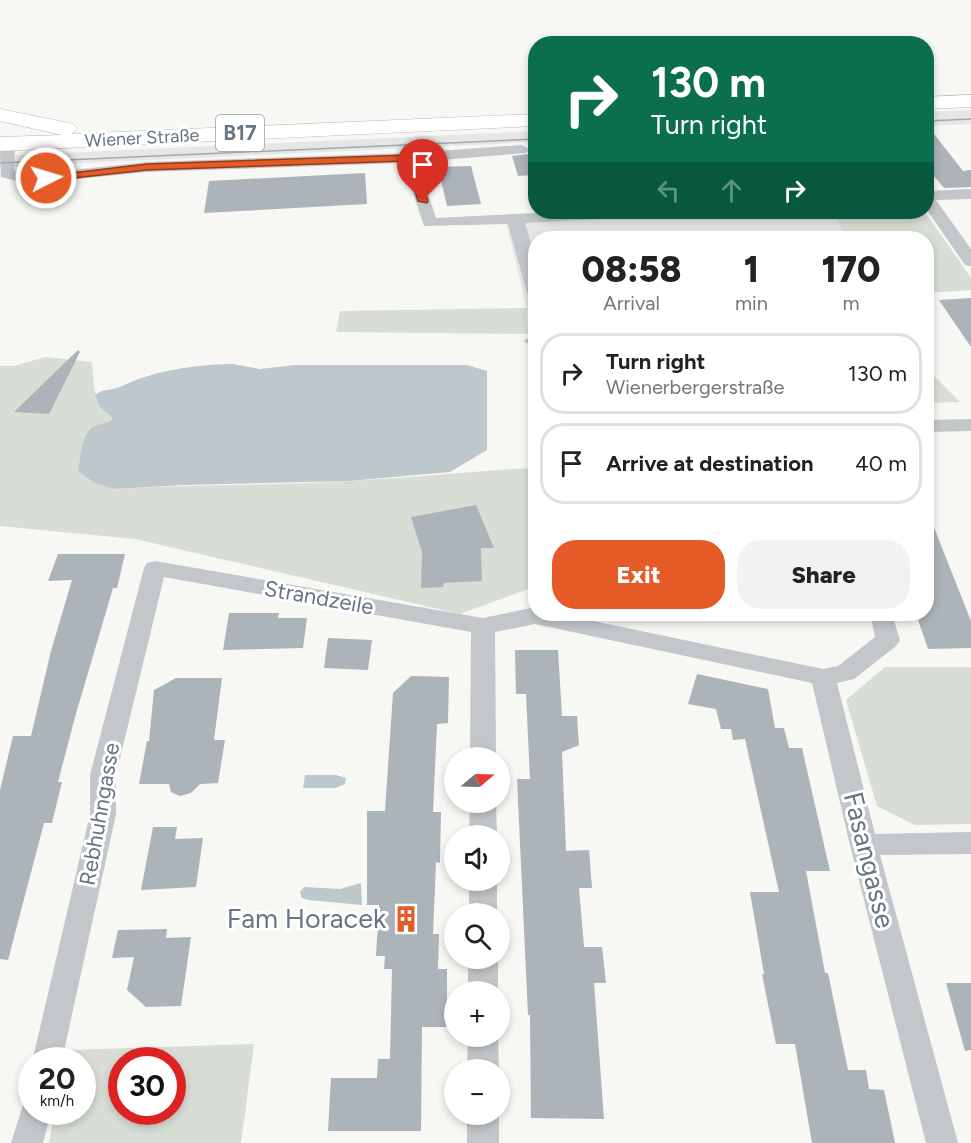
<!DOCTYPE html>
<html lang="en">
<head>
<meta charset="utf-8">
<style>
  :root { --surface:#fff; --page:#f2f2f2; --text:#222; --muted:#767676; --line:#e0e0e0; --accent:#e45b27 }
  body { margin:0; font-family:Figtree,sans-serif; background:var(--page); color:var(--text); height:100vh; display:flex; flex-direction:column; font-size:22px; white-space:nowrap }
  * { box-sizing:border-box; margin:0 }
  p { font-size:20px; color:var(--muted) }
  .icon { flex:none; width:33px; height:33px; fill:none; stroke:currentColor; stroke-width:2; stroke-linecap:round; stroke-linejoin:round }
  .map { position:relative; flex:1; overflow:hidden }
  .sheet { position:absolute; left:528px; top:231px; width:406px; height:390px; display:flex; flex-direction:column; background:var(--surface); border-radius:24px; box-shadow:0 3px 9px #0003 }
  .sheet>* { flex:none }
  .hud { position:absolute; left:528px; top:36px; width:406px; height:183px; border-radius:24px; box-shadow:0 3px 9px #0003; background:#0b6e4f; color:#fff; overflow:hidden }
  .needle { width:39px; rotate:71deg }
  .fabs { position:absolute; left:444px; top:747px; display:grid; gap:12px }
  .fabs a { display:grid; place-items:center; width:66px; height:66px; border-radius:50%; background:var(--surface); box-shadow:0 3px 9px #0003; font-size:30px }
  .speed { position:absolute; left:18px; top:1047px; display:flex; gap:12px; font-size:30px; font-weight:700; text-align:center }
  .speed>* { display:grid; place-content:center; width:78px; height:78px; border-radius:50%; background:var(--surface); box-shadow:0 3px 9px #0003; line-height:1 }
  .speed small { font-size:15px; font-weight:400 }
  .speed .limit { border:9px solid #d22; background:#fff; color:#111 }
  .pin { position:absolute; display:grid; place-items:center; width:51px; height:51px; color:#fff; margin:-62px -26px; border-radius:50% 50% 50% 0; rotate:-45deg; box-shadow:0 0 6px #0007 }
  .pin .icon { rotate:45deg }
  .me { position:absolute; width:66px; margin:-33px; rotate:85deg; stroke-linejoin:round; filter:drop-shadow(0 0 4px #0008) }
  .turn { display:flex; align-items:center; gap:21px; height:126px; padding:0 24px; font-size:27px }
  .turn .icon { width:78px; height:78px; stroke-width:2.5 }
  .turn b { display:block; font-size:42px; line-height:51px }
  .lanes { display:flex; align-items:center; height:57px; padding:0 24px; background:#0003; justify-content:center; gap:30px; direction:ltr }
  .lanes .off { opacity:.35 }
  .eta { display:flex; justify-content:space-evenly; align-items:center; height:102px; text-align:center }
  .eta b { font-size:36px; font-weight:800; line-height:42px }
  .action { display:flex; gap:12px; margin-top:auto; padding:12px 24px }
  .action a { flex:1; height:69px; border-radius:24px; background:var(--accent); color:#fff; font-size:24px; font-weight:800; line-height:69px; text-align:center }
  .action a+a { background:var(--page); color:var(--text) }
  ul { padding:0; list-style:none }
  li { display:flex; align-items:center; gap:18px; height:81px; margin:0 12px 9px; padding:0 12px; border:3px solid var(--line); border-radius:24px }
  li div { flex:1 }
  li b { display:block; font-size:22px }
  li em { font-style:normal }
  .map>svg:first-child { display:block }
</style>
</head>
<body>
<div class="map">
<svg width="971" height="1143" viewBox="0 0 971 1143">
  <rect width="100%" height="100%" fill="#f7f7f4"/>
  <g fill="#e5e6e5">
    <polygon points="971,110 971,124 927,126 927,112"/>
    <polygon points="536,131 535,142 0,167 0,156"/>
    <polygon points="753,212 832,212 847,238 536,238 536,405 533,405 527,308 506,223"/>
  </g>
  <g fill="#d8ded5" fill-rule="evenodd">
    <polygon points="832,212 925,212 971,278 971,290 927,293 927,238 847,238"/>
    <polygon points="527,308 528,334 336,332 340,311"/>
    <path d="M45,357L92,362C94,385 93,405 113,419C105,425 95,424 87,432L115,489C193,484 271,486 349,481C410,478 471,471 532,468L531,588L460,614L135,539L0,526V366H14Z"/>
    <polygon points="927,369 960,402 927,403"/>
    <polygon points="885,667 971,667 971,824 915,825 877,806 846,700"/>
    <path d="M254,1044L241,1143H49L55,1112H82V1060H67L69,1050ZM122,1060H172V1112H122Z"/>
  </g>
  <g fill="#bdc7cc">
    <path d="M232,364L260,369L295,365H467L487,371V450L450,472L349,481L184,485L115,489L95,483L78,471C81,458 81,431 95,426C101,423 107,424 113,419L100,407L95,395C103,388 113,391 122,386C156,370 194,365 232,364Z"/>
    <polygon points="305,775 336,775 346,778 345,784 335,788 303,788"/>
    <polygon points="361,883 362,905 309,900 302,898 300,892 304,887 340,889"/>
  </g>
  <g fill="#acb3b9">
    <polygon points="927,125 963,171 971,170 971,187 944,188 927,168"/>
    <polygon points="528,154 536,154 536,175 518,176 512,156"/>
    <polygon points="471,166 481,204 447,206 438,167"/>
    <polygon points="365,173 367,204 204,213 209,181"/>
    <polygon points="971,298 971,347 939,300"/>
    <polygon points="78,350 80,352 49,414 14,412"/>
    <polygon points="476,505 494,548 481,548 482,581 444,583 443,587 421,588 422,552 411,517"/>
    <polygon points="927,515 929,515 971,621 971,648 928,649 916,614 927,614"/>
    <polygon points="58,554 125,554 117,588 113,588 75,717 58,782 62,782 52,823 44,823 8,960 0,959 0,790 13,736 31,736 51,651 72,580 48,581"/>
    <polygon points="229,613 279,613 278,618 307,618 303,648 223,650"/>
    <polygon points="328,638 372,640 368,670 324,668"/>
    <polygon points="515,650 558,650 562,716 577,716 579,745 562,752 566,851 589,850 592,888 579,888 584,947 602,947 606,983 594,983 604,1119 531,1118 530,1015 528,1015 517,779 530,779 526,694 516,694"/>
    <polygon points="697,674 768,689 775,728 784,728 789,748 802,748 830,871 806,871 825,973 828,973 848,1070 866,1070 869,1089 884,1090 895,1143 812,1143 795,1044 776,1044 762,974 764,974 750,892 779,892 745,739 733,740 731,729 721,729 716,709 688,704"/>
    <polygon points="411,676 449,677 448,723 437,724 433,812 441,812 440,863 436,862 433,934 439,934 438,969 447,969 447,1027 422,1027 421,1131 328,1131 331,1078 377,1078 378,1059 390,1059 392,969 384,969 385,956 376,956 379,905 367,905 367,811 385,811 393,693"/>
    <polygon points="176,678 222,678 214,740 225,740 218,783 200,784 191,793 180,796 171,792 169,784 139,784 147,741 149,741 154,690"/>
    <polygon points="153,827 177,827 175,839 203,838 196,887 141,890"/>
    <polygon points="167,929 166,938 191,937 181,1006 146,1007 127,990 134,957 112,958 118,930"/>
    <polygon points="946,983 971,983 971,1050 965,1051"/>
  </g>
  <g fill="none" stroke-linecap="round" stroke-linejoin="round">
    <defs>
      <g id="primary">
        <polygon points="971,95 971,107 927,109 927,97"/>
        <polygon points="0,109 74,124 77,129 71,134 536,114 536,126 0,151 0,137 62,135 0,121"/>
      </g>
    </defs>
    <use href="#primary" stroke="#b6babe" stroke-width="1"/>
    <polygon fill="#c3c7ca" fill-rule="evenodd" points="536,338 536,344 526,343 524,341 526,339"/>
    <g fill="#c3c7ca" fill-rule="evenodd">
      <polygon points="46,138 53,142 49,165 63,171 147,162 409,153 521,145 526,147 529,150 526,153 418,162 436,218 554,212 644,212 636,217 525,223 536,261 536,298 530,297 527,293 508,224 424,226 403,163 147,172 29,184 1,177 0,151 3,141 13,141 15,144 14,171 29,174 42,174 33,167 39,142"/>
      <polygon points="971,189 971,199 936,200 971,249 971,266 965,265 927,210 927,191"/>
      <polygon points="971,419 971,431 927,432 927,420"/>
      <polygon points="155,561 483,618 536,607 536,614 560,614 823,669 838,666 875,637 870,614 892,614 900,640 896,646 854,679 837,683 875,834 971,832 971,854 880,855 958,1143 926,1143 850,845 812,683 535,624 495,632 496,758 470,758 471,632 164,577 116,775 116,814 62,1060 32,1062 90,814 90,775 144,568 147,563"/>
      <polygon points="470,802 496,802 497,836 469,836"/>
      <rect x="469" y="880" width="28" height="34"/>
      <rect x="468" y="958" width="30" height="34"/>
      <polygon points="468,1036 498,1036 499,1070 467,1070"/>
      <polygon points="32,1099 32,1112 51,1112 43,1143 11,1143 24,1102"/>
      <rect x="467" y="1114" width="32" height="29"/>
    </g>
    <use href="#primary" fill="#fff" fill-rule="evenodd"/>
    <g stroke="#a3a9af" stroke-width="1.5">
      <polyline points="927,121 971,119"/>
      <polyline points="0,163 536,139"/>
    </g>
  </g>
  <polygon fill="#e45b27" stroke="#943b19" stroke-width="1.5" points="409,155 414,158 428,201 427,203 418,201 406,161 147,170 46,181 41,178 46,176 147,164"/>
  <defs>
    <symbol id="building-bare" viewBox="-9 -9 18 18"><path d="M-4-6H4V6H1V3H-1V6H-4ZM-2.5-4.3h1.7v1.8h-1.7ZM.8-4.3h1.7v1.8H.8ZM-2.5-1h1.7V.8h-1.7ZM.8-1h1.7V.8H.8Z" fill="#e45b27" stroke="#fff" stroke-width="2.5" paint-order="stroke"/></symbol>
  </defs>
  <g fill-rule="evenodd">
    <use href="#building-bare" x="387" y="900" width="38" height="38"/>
  </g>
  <g text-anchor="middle" stroke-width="6" stroke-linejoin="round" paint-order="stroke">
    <g font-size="18" fill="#667685" stroke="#fff">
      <text transform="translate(142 138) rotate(-3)" y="6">Wiener Straße</text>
    </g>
    <rect fill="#fff" stroke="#949faa" stroke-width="1.5" x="216" y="115" width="48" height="36" rx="4.5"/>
    <g font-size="21" font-weight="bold" fill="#667685">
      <text x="240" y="140">B17</text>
    </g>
    <g font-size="22" fill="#667685" stroke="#fff">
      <text transform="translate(319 597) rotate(10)" y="8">Strandzeile</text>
      <text transform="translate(99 814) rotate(-80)" y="8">Rebhuhngasse</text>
    </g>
    <g font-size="27" fill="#667685" stroke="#fff">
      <text transform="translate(869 860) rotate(76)" y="9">Fasangasse</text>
    </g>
    <g font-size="27" fill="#667685" stroke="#fff" text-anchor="end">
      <text x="386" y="928">Fam Horacek</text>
    </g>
  </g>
</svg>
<div class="fabs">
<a><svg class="needle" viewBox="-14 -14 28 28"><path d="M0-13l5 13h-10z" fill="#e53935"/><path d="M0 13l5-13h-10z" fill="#767676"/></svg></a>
<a><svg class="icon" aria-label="sound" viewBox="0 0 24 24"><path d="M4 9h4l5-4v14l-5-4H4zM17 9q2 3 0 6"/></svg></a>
<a><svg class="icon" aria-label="search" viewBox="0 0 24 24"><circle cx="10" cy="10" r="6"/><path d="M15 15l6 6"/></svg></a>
<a>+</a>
<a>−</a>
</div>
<div class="speed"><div>20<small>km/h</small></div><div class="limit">30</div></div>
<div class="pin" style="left:423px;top:201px;background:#d93025"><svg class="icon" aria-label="arrive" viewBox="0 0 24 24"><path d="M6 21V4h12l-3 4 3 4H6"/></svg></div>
<svg class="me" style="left:46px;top:178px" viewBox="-20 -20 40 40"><circle r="17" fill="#e45b27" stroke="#fff" stroke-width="3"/><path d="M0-11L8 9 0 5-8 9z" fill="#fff"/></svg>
<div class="hud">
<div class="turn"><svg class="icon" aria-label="right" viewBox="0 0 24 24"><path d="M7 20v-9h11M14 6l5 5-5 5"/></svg><div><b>130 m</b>Turn right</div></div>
<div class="lanes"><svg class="icon off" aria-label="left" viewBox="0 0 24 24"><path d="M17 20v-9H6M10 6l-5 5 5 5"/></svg><svg class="icon off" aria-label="ahead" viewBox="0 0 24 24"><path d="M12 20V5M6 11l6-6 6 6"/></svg><svg class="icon" aria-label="right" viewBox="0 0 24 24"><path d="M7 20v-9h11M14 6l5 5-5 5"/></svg></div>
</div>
<section class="sheet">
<div class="eta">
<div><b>08:58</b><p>Arrival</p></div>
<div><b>1</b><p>min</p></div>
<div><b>170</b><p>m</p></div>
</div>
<ul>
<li><svg class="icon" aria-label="right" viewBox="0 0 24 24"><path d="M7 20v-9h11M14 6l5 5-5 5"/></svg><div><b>Turn right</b><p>Wienerbergerstraße</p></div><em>130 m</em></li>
<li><svg class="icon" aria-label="arrive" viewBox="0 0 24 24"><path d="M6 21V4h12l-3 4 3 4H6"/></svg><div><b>Arrive at destination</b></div><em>40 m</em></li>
</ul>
<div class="action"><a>Exit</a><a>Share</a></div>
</section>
</div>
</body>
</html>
